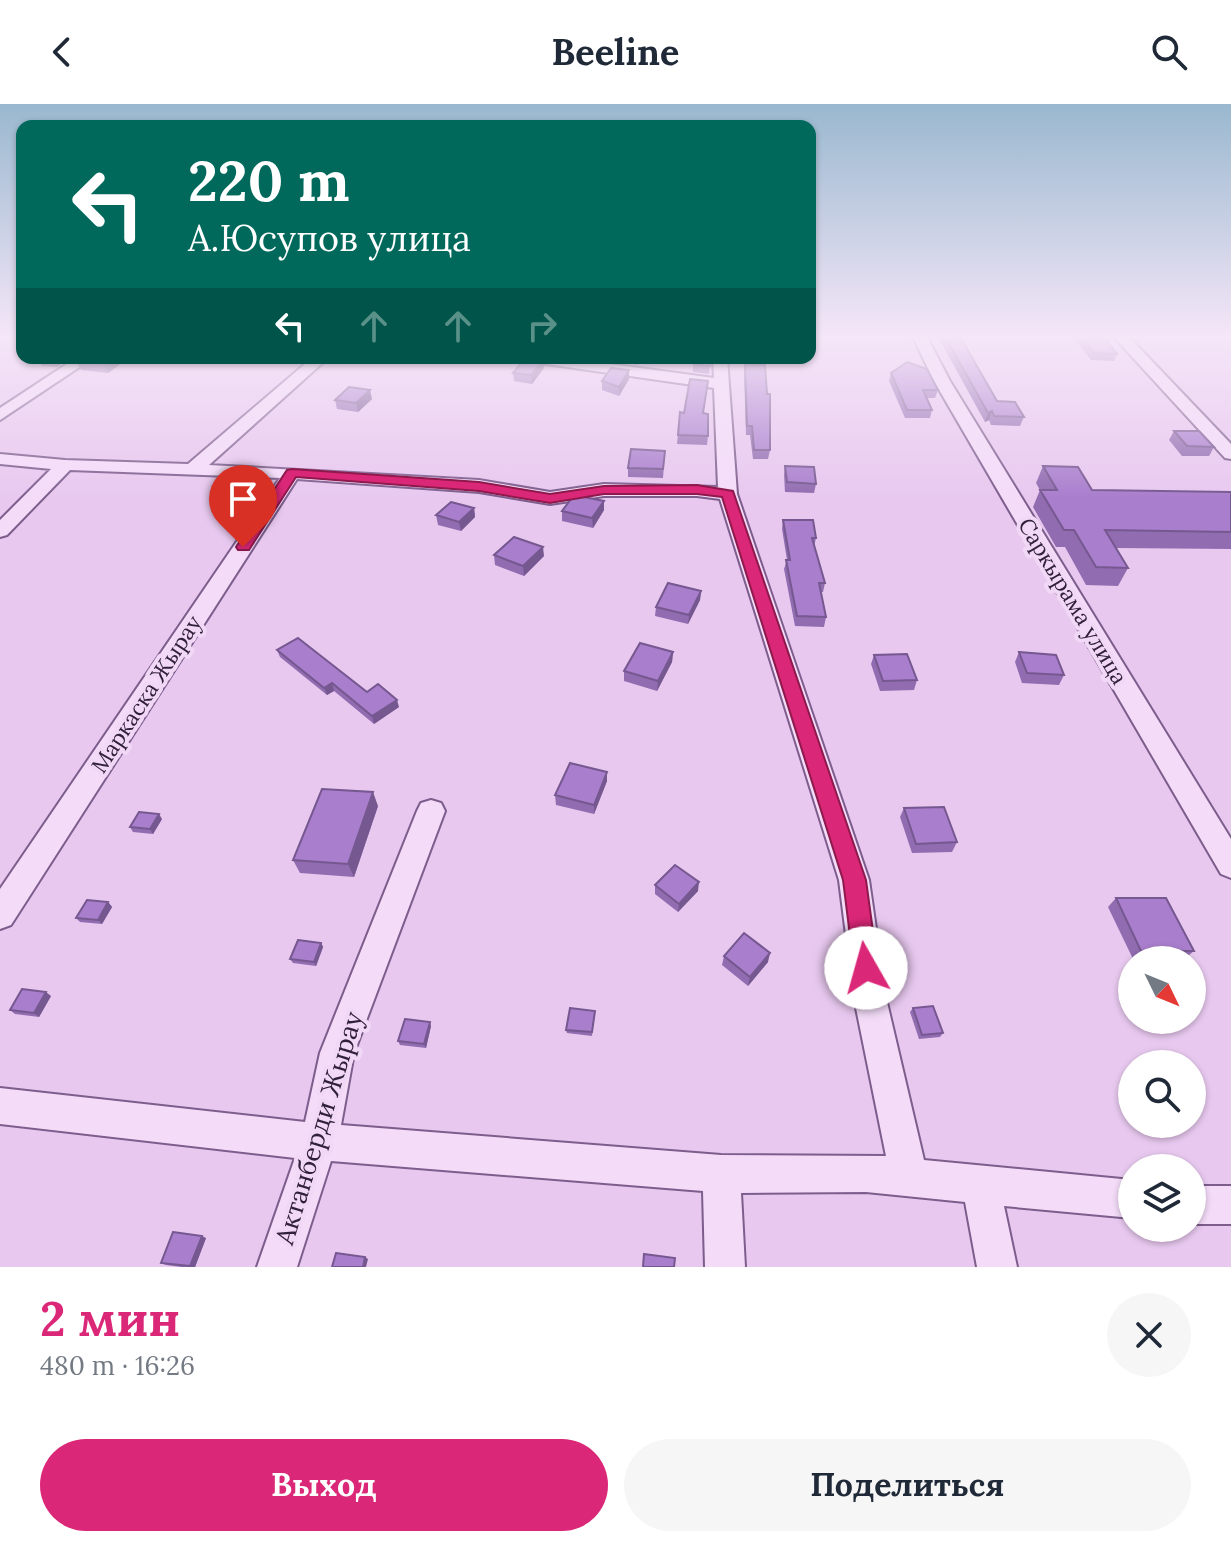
<!DOCTYPE html>
<html lang="ru">
<head>
<meta charset="utf-8">
<style>
  :root { --surface:#fff; --page:#f6f6f7; --text:#1f2937; --muted:#747a83; --accent:#db2777 }
  body { margin:0; font-family:Lora,serif; background:var(--page); color:var(--text); height:100vh; display:flex; flex-direction:column; font-size:30px; white-space:nowrap }
  * { box-sizing:border-box; margin:0 }
  p { font-size:26px; color:var(--muted) }
  .icon { flex:none; width:44px; height:44px; fill:none; stroke:currentColor; stroke-width:2; stroke-linecap:round; stroke-linejoin:round }
  .map { position:relative; height:1163px; overflow:hidden }
  .sheet { display:flex; flex-direction:column; background:var(--surface); flex:1 }
  .sheet>* { flex:none }
  .top-card { position:absolute; left:16px; top:16px; width:800px; height:244px; border-radius:16px; box-shadow:0 2px 6px #0004; background:#00695c; color:#fff; overflow:hidden }
  .needle { width:52px; rotate:133deg }
  .tools { position:absolute; left:1118px; top:842px; display:grid; gap:16px }
  .tools a { display:grid; place-items:center; width:88px; height:88px; border-radius:50%; background:var(--surface); box-shadow:0 2px 6px #0004; font-size:40px }
  .pin { position:absolute; display:grid; place-items:center; width:68px; height:68px; color:#fff; margin:-82px -34px; border-radius:50% 50% 50% 0; rotate:-45deg; box-shadow:0 0 8px #0007 }
  .pin .icon { rotate:45deg }
  .me { position:absolute; width:88px; margin:-44px; rotate:353deg; stroke-linejoin:round; filter:drop-shadow(0 0 6px #0008) }
  .turn { display:flex; align-items:center; gap:28px; height:168px; padding:0 40px; font-size:36px }
  .turn .icon { width:104px; height:104px; stroke-width:2.5 }
  .turn b { display:block; font-size:56px; line-height:68px }
  .lanes { display:flex; align-items:center; height:76px; padding:0 40px; background:#0003; justify-content:center; gap:40px; direction:ltr }
  .lanes .off { opacity:.35 }
  .round { display:grid; place-items:center; flex:none; width:84px; height:84px; border-radius:42px; background:var(--page) }
  .summary { display:flex; align-items:center; justify-content:space-between; height:136px; padding:0 40px }
  h1 { font-size:48px; font-weight:700; line-height:60px; color:var(--accent) }
  .cta { display:flex; gap:16px; margin-top:auto; padding:16px 40px }
  .cta a { flex:1; height:92px; border-radius:48px; background:var(--accent); color:#fff; font-size:32px; font-weight:700; line-height:92px; text-align:center }
  .cta a+a { background:var(--page); color:var(--text) }
  header { display:flex; justify-content:space-between; align-items:center; height:104px; padding:0 40px; background:var(--surface); font-size:36px; font-weight:700 }
  .map>svg:first-child { display:block }
</style>
</head>
<body>
<header><svg class="icon" aria-label="back" viewBox="0 0 24 24"><path d="M15 5l-7 7 7 7"/></svg>Beeline<svg class="icon" aria-label="search" viewBox="0 0 24 24"><circle cx="10" cy="10" r="6"/><path d="M15 15l6 6"/></svg></header>
<div class="map">
<svg width="1231" height="1163" viewBox="0 0 1231 1163">
  <rect width="100%" height="100%" fill="#e8c8ef"/>
  <g fill="none" stroke-linecap="round" stroke-linejoin="round">
    <defs>
      <g id="minor">
        <polygon points="912,231 926,231 950,277 1231,735 1231,774 1221,770 934,277"/>
        <polygon points="1112,231 1127,231 1231,340 1231,355 1225,354"/>
        <polygon points="76,254 93,254 0,316 0,304"/>
        <polygon points="312,254 328,254 209,361 479,376 550,388 604,380 718,383 714,284 532,258 525,254 565,254 714,274 713,254 727,254 737,390 869,776 886,894 924,1056 1132,1076 1132,1114 1004,1102 1017,1163 977,1163 965,1098 866,1088 741,1089 745,1163 705,1163 703,1087 331,1057 297,1163 257,1163 295,1054 0,1020 0,984 305,1018 320,949 417,707 421,699 431,696 441,699 445,707 354,949 341,1021 721,1051 886,1052 854,894 839,776 720,395 697,392 604,392 550,400 479,388 297,375 11,821 0,825 0,785 280,374 70,366 7,431 0,433 0,416 51,365 0,360 0,350 65,356 188,360"/>
        <rect x="1192" y="1082" width="39" height="38"/>
      </g>
    </defs>
    <use href="#minor" stroke="#7c5d8c" stroke-width="4"/>
    <use href="#minor" fill="#f4dcf9" fill-rule="evenodd"/>
  </g>
  <g fill="#916cb0">
    <polygon points="937,231 959,231 997,297 1024,313 1020,322 991,321 989,316 985,318"/>
    <polygon points="1071,231 1102,231 1117,250 1114,257 1091,256"/>
    <polygon points="38,254 71,254 56,263 42,262"/>
    <polygon points="129,254 108,269 81,266 76,257"/>
    <polygon points="620,254 642,254 638,261 620,258"/>
    <polygon points="693,254 710,254 709,270 693,268"/>
    <polygon points="745,260 770,346 768,355 753,355 750,331 746,331 744,268"/>
    <polygon points="544,264 532,280 514,277 513,269"/>
    <polygon points="891,269 938,286 935,294 927,294 932,306 930,314 905,314 889,277"/>
    <polygon points="629,275 619,292 602,286 602,277"/>
    <polygon points="372,295 358,308 337,305 335,296"/>
    <polygon points="680,308 704,309 708,332 707,341 677,340"/>
    <polygon points="1174,327 1214,343 1209,352 1182,352 1169,336"/>
    <polygon points="665,347 663,374 628,373 628,364"/>
    <polygon points="785,362 816,380 814,389 785,388 784,371"/>
    <polygon points="1043,362 1092,386 1231,388 1231,445 1116,444 1128,464 1118,482 1086,481 1065,443 1056,443 1033,403 1040,386 1036,379"/>
    <polygon points="474,404 475,413 461,427 438,421 436,411"/>
    <polygon points="604,406 593,424 562,417 562,407"/>
    <polygon points="783,416 816,434 814,443 825,479 823,488 821,488 826,513 824,523 795,522 784,465 787,456 782,425"/>
    <polygon points="494,451 544,452 524,472 495,461"/>
    <polygon points="701,487 700,496 688,520 655,512 656,503"/>
    <polygon points="277,546 367,588 399,603 374,620 334,587 327,591 280,553"/>
    <polygon points="673,548 672,558 657,587 624,577 624,567"/>
    <polygon points="1019,548 1064,571 1059,581 1022,579 1015,558"/>
    <polygon points="874,551 917,576 914,586 880,587 871,560"/>
    <polygon points="607,677 594,710 556,701 555,691"/>
    <polygon points="378,702 354,773 300,769 293,756"/>
    <polygon points="904,704 957,738 952,748 912,749 900,713"/>
    <polygon points="162,715 153,730 133,728 130,723"/>
    <polygon points="655,781 698,787 678,808 655,790"/>
    <polygon points="1116,794 1194,847 1184,855 1133,855 1108,803"/>
    <polygon points="108,798 112,803 102,820 80,818 76,814"/>
    <polygon points="321,839 323,843 316,862 293,859 290,855"/>
    <polygon points="724,852 768,858 748,882 722,861"/>
    <polygon points="51,892 39,913 15,910 10,906"/>
    <polygon points="913,904 943,929 940,933 919,935 910,908"/>
    <polygon points="595,907 592,932 567,929 566,926"/>
    <polygon points="431,922 426,944 400,941 398,937"/>
    <polygon points="206,1134 195,1163 181,1163 166,1161 161,1159"/>
  </g>
  <g fill="#765890">
    <polygon points="53,254 71,254 56,263 52,255"/>
    <polygon points="113,254 129,254 108,269 104,260"/>
    <polygon points="543,256 544,264 532,280 531,271"/>
    <polygon points="629,266 629,275 619,292 619,283"/>
    <polygon points="370,286 372,295 358,308 356,299"/>
    <polygon points="992,307 989,316 985,318 988,309"/>
    <polygon points="604,397 604,406 593,424 592,414"/>
    <polygon points="474,404 475,413 461,427 459,418"/>
    <polygon points="543,443 544,452 524,472 523,462"/>
    <polygon points="701,487 700,496 688,520 689,511"/>
    <polygon points="673,548 672,558 657,587 658,577"/>
    <polygon points="332,579 334,587 327,591 324,584"/>
    <polygon points="397,596 399,603 374,620 372,612"/>
    <polygon points="607,668 607,677 594,710 594,701"/>
    <polygon points="373,688 378,702 354,773 348,760"/>
    <polygon points="159,710 162,715 153,730 150,725"/>
    <polygon points="699,778 698,787 678,808 679,800"/>
    <polygon points="108,798 112,803 102,820 98,816"/>
    <polygon points="321,839 323,843 316,862 314,858"/>
    <polygon points="770,849 768,858 748,882 750,873"/>
    <polygon points="46,888 51,892 39,913 34,909"/>
    <polygon points="430,918 431,922 426,944 424,940"/>
    <polygon points="202,1132 206,1134 195,1163 191,1163 190,1162"/>
    <polygon points="365,1153 368,1155 366,1163 363,1163"/>
  </g>
  <g fill="#a97ecd" stroke="#765890" stroke-width="2">
    <polygon points="944,231 959,231 997,297 1015,298 1024,313 994,312 992,307 988,309"/>
    <polygon points="1079,231 1102,231 1117,250 1094,249"/>
    <polygon points="82,254 113,254 104,260 76,257"/>
    <polygon points="525,254 543,256 531,271 513,269"/>
    <polygon points="694,254 710,254 710,262 694,260"/>
    <polygon points="907,258 927,265 938,286 923,286 932,306 907,306 891,269"/>
    <polygon points="745,260 765,261 767,290 770,290 770,346 754,346 752,322 747,322"/>
    <polygon points="611,264 629,266 619,283 602,277"/>
    <polygon points="690,275 708,277 703,309 708,310 708,332 678,331 680,308 684,309"/>
    <polygon points="349,283 370,286 356,299 335,296"/>
    <polygon points="1174,327 1199,327 1214,343 1187,342"/>
    <polygon points="631,345 665,347 663,365 628,364"/>
    <polygon points="785,362 814,363 816,380 787,378"/>
    <polygon points="1043,362 1078,363 1092,386 1231,388 1231,428 1105,426 1128,464 1096,463 1074,426 1064,426 1040,386 1057,386"/>
    <polygon points="574,391 604,397 592,414 562,407"/>
    <polygon points="451,398 474,404 459,418 436,411"/>
    <polygon points="783,416 813,416 816,434 812,434 825,479 819,479 826,513 797,512 786,456 790,456"/>
    <polygon points="514,433 543,443 523,462 494,451"/>
    <polygon points="668,479 701,487 689,511 656,503"/>
    <polygon points="298,534 367,588 378,580 397,596 372,612 332,579 324,584 277,546"/>
    <polygon points="640,539 673,548 658,577 624,567"/>
    <polygon points="1019,548 1056,551 1064,571 1027,569"/>
    <polygon points="907,550 917,576 883,577 874,551"/>
    <polygon points="570,659 607,668 594,701 555,691"/>
    <polygon points="322,685 373,688 348,760 293,756"/>
    <polygon points="944,703 957,738 916,740 904,704"/>
    <polygon points="139,708 159,710 150,725 130,723"/>
    <polygon points="675,761 699,778 679,800 655,781"/>
    <polygon points="1116,794 1166,794 1194,847 1141,847"/>
    <polygon points="87,796 108,798 98,816 76,814"/>
    <polygon points="744,829 770,849 750,873 724,852"/>
    <polygon points="298,836 321,839 314,858 290,855"/>
    <polygon points="22,885 46,888 34,909 10,906"/>
    <polygon points="933,902 943,929 922,931 913,904"/>
    <polygon points="570,904 595,907 592,928 566,926"/>
    <polygon points="405,915 430,918 424,940 398,937"/>
    <polygon points="173,1128 202,1132 190,1162 161,1159"/>
    <polygon points="336,1149 365,1153 363,1163 332,1163"/>
    <polygon points="644,1150 675,1154 674,1163 643,1163"/>
  </g>
  <linearGradient id="sky" x2="0" y2="1"><stop stop-color="#99b8cf"/><stop offset="0.59" stop-color="#f5e6f8"/><stop offset="1" stop-color="#f5e6f8" stop-opacity="0"/></linearGradient>
  <rect width="1231" height="394" fill="url(#sky)"/>
  <polygon fill="#db2777" stroke="#8e194d" stroke-width="2" points="292,365 479,378 550,390 604,382 697,381 733,387 866,776 878,864 875,873 866,876 857,873 854,864 843,776 722,393 697,390 604,390 550,399 479,387 296,373 249,446 238,446 236,443 287,366"/>
  <g text-anchor="middle" stroke-width="8" stroke-linejoin="round" paint-order="stroke">
    <g font-size="22" fill="#31203c" stroke="#f1d8f6">
      <text transform="translate(1073 497) rotate(59)" y="8">Саркырама улица</text>
      <text transform="translate(146 590) rotate(-57)" y="8">Маркаска Жырау</text>
    </g>
    <g font-size="26" fill="#31203c" stroke="#f1d8f6">
      <text transform="translate(319 1024) rotate(-73)" y="9">Актанберди Жырау</text>
    </g>
  </g>
</svg>
<div class="tools">
<a><svg class="needle" viewBox="-14 -14 28 28"><path d="M0-13l5 13h-10z" fill="#e53935"/><path d="M0 13l5-13h-10z" fill="#747a83"/></svg></a>
<a><svg class="icon" aria-label="search" viewBox="0 0 24 24"><circle cx="10" cy="10" r="6"/><path d="M15 15l6 6"/></svg></a>
<a><svg class="icon" aria-label="layers" viewBox="0 0 24 24"><path d="M12 4l9 5-9 5-9-5zM3 14l9 5 9-5"/></svg></a>
</div>
<div class="pin" style="left:243px;top:443px;background:#d93025"><svg class="icon" aria-label="arrive" viewBox="0 0 24 24"><path d="M6 21V4h12l-3 4 3 4H6"/></svg></div>
<svg class="me" style="left:866px;top:864px" viewBox="-20 -20 40 40"><circle r="19" fill="#fff"/><path d="M0-13L10 11 0 6-10 11z" fill="#db2777"/></svg>
<div class="top-card">
<div class="turn"><svg class="icon" aria-label="left" viewBox="0 0 24 24"><path d="M17 20v-9H6M10 6l-5 5 5 5"/></svg><div><b>220 m</b>А.Юсупов улица</div></div>
<div class="lanes"><svg class="icon" aria-label="left" viewBox="0 0 24 24"><path d="M17 20v-9H6M10 6l-5 5 5 5"/></svg><svg class="icon off" aria-label="ahead" viewBox="0 0 24 24"><path d="M12 20V5M6 11l6-6 6 6"/></svg><svg class="icon off" aria-label="ahead" viewBox="0 0 24 24"><path d="M12 20V5M6 11l6-6 6 6"/></svg><svg class="icon off" aria-label="right" viewBox="0 0 24 24"><path d="M7 20v-9h11M14 6l5 5-5 5"/></svg></div>
</div>
</div>
<section class="sheet">
<div class="summary"><div><h1>2 мин</h1><p>480 m · 16:26</p></div><a class="round"><svg class="icon" aria-label="close" viewBox="0 0 24 24"><path d="M6 6l12 12M18 6L6 18"/></svg></a></div>
<div class="cta"><a>Выход</a><a>Поделиться</a></div>
</section>
</body>
</html>
